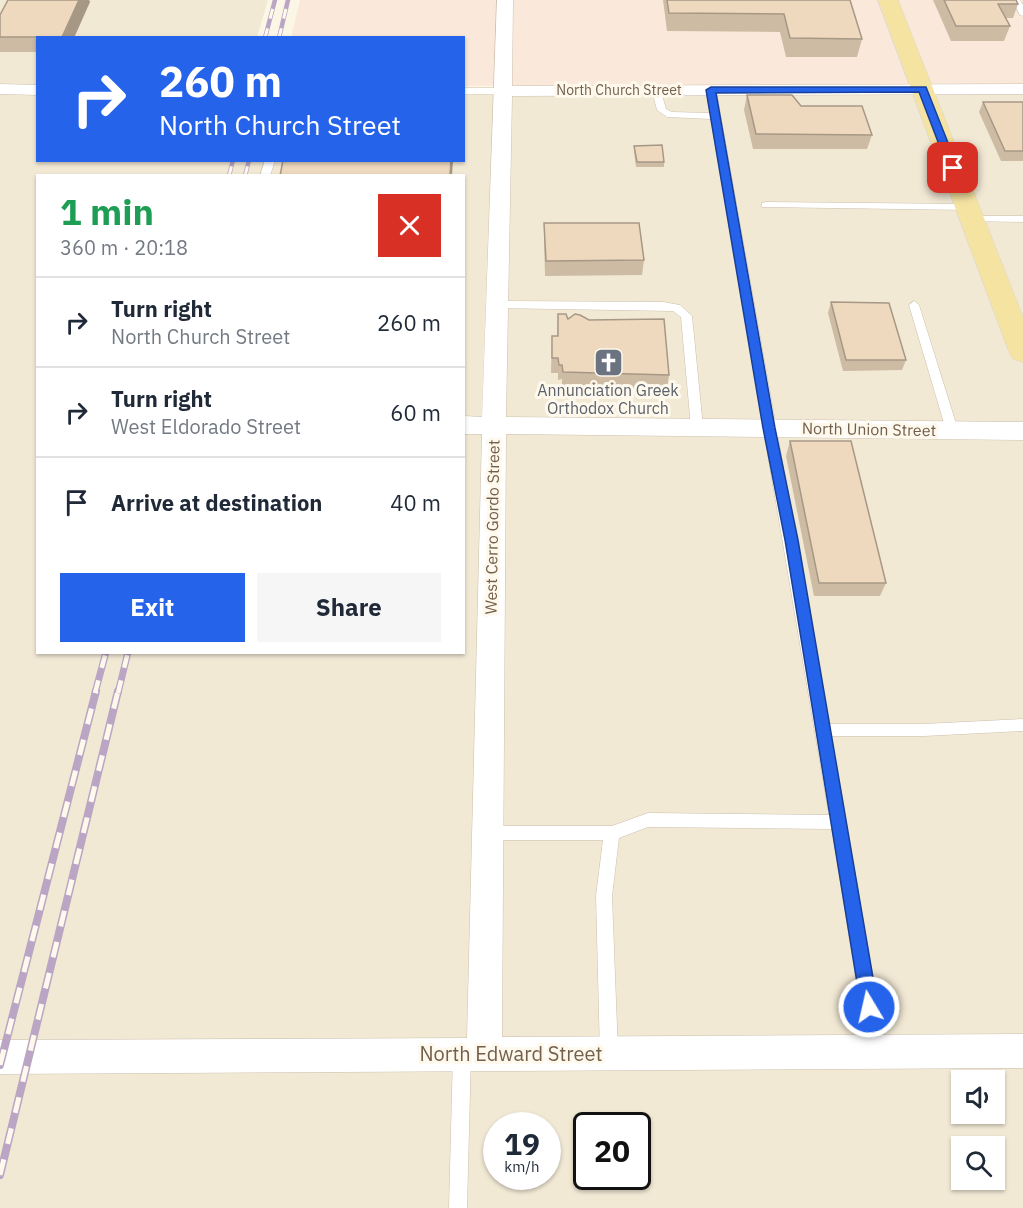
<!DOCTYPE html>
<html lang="en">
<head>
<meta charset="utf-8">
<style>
  :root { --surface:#fff; --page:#f6f6f7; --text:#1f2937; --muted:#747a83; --line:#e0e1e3; --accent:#2563eb }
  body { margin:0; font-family:"IBM Plex Sans",sans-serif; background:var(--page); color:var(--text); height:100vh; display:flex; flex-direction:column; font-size:22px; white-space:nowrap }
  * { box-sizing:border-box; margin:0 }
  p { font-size:20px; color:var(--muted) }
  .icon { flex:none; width:33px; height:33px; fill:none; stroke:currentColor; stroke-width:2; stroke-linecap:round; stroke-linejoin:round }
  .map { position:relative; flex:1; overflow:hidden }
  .side { position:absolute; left:36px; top:174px; width:429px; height:480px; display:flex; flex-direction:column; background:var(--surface); border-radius:0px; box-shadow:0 2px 4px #0004 }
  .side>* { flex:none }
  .top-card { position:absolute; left:36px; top:36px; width:429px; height:126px; border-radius:0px; box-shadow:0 2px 4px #0004; background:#2563eb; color:#fff; overflow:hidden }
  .controls { position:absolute; left:951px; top:1070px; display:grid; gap:12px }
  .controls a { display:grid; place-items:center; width:54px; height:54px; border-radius:0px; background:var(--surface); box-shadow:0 2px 4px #0004; font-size:30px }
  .speed { position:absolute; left:483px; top:1112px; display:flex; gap:12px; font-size:30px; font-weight:700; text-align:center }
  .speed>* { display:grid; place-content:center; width:78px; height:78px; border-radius:50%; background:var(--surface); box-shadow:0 2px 4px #0004; line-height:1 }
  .speed small { font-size:15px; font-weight:400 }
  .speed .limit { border:3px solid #111; border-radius:9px; background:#fff; color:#111 }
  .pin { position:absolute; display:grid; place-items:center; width:51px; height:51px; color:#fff; margin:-26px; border-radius:12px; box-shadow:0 3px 9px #0006 }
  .me { position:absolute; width:66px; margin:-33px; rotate:351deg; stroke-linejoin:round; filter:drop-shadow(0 0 4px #0008) }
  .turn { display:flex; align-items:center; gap:21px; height:126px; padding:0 24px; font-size:27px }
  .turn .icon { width:78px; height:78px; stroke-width:2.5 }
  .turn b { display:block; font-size:42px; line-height:51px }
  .round { display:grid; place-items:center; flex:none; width:63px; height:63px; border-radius:0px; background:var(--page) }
  .head { display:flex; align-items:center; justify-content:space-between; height:102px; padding:0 24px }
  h1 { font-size:36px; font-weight:700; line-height:45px; color:#1e9e55 }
  .button { display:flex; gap:12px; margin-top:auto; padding:12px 24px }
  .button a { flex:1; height:69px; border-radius:0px; background:var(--accent); color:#fff; font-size:24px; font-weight:700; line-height:69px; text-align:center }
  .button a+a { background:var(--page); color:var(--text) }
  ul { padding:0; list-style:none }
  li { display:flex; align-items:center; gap:18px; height:90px; padding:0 24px; border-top:2px solid var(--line) }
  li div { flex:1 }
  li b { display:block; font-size:22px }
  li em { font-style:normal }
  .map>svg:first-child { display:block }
</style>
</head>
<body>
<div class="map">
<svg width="1023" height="1208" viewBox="0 0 1023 1208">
  <rect width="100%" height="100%" fill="#fbf6e6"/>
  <g fill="#f2e9d5" fill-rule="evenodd">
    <path d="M0,0H268L257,37L38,38V160H464V95H921L1023,355V1208H0ZM38,176H464V652H38ZM962,1080H994V1113H962ZM496,1125H548V1176H496ZM586,1125H638V1176H586ZM962,1146H994V1179H962Z"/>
    <polygon points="932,94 1023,94 1023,319"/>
  </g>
  <polygon fill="#fae9da" points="300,0 1023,0 1023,84 464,86 464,38 291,38"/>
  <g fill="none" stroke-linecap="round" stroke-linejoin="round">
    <defs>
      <g id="lane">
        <polygon points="1012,0 1020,0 1023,5 1023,16 1020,15"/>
        <polygon points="711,87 716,90 829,724 924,724 1023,719 1023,731 924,736 831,736 886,1052 883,1058 877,1061 871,1058 868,1052 832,829 648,827 619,838 612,896 618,1053 615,1059 609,1062 603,1059 600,1053 596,896 603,840 488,840 483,838 480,833 483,828 488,826 612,826 648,813 829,815 711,119 667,117 657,110 652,90 660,88 666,109 672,112 710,113 706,90"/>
        <polygon points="464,88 503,88 508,91 503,94 464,94"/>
        <polygon points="265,160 275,160 270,176 260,176"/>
        <polygon points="766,202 968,204 973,207 968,210 762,207 762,203"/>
        <polygon points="973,216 1023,216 1023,222 969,221 969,217"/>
        <polygon points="497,301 663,302 680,305 692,316 703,427 701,430 693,430 691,427 681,317 673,311 493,308 492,305"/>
        <polygon points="914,301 919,305 958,430 956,433 948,433 946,430 909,305"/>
        <polygon points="462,1045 468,1048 471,1054 467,1208 449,1208 453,1054 456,1048"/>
      </g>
      <g id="street">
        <polygon points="497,0 513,0 512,86 1023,84 1023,94 512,96 506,417 1023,422 1023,440 506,434 502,1037 1023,1034 1023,1068 0,1074 0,1040 467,1038 482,434 464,434 464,416 482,417"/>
        <polygon points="0,84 38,85 38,95 0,94"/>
      </g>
      <polygon id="primary" points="878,0 898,0 1023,317 1023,362 1013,359 1009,352"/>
    </defs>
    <use href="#lane" stroke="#ccbfad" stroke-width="1"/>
    <use href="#street" stroke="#ccbfad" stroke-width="1"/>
    <use href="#primary" stroke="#dad5d0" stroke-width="1"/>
    <use href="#lane" fill="#fff" fill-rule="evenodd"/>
    <use href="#street" fill="#fff" fill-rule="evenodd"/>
    <use href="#primary" fill="#f5e3a2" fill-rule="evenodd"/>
    <defs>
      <g id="rail-far2">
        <polyline points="265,38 275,0"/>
        <polyline points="279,38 288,0"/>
        <polyline points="229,176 233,160"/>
        <polyline points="245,176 249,160"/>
      </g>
      <g id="rail-far1">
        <polyline points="95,693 106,652"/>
        <polyline points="118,693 128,652"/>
      </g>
      <g id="rail">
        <polyline points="0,1065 96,691"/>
        <polyline points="0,1175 118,691"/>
      </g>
    </defs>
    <use href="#rail-far2" stroke="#baa5c4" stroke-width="4.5"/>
    <use href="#rail-far1" stroke="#baa5c4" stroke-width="7"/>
    <use href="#rail" stroke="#baa5c4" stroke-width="8"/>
    <use href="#rail-far2" stroke="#fef9ec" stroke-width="3" stroke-dasharray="10" stroke-linecap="butt"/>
    <use href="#rail-far1" stroke="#fef9ec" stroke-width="4.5" stroke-dasharray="13" stroke-linecap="butt"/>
    <use href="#rail" stroke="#fef9ec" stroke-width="5" stroke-dasharray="16" stroke-linecap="butt"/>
  </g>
  <g fill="#cdbba4">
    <polygon points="8,0 89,0 90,2 38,38 38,52 0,52 0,15"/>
    <polygon points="663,0 850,0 862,39 857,57 786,57 780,32 667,31"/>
    <polygon points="933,0 1016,0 1018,4 1013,18 1006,18 1010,26 1004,41 951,41"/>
    <polygon points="747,95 801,106 872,135 867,149 753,149 744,110"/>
    <polygon points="983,102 1023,102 1023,161 1001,161 979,112"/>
    <polygon points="634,146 664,162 664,167 636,167 634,151"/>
    <polygon points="544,223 644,260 642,275 545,276 544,238"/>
    <polygon points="831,302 906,360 902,370 843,371 828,313"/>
    <polygon points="558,314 568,319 669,375 667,390 562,387 562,379 558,380 558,373 551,373 552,336 557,336"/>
    <polygon points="790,441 886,583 880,596 814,596 786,456"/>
  </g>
  <g fill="#a79886">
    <polygon points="79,0 89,0 90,2 74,38 62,38"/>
    <polygon points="451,160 453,160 452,176 450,176"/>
  </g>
  <g fill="#eed9bf" stroke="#a79886" stroke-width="1.5">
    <polygon points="8,0 79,0 62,37 0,37 0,15"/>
    <polygon points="667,0 850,0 862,39 790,38 784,14 669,13"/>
    <polygon points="944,0 1016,0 1018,4 998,4 1010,26 956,26"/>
    <polygon points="747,95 792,95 801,106 862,106 872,135 756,134"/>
    <polygon points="983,102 1023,102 1023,151 1005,151"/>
    <polygon points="662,145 664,162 637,162 634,146"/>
    <polygon points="283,160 451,160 450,176 280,176"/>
    <polygon points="544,223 639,223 644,260 546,261"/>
    <polygon points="831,302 889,303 906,360 846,360"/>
    <polygon points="558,314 566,314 568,319 575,314 580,315 589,320 664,319 669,375 563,372 562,365 559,365 558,358 552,358 552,336 558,336"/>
    <polygon points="790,441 851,441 886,583 819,583"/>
  </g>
  <polygon fill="#2563eb" stroke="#184099" stroke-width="1.5" points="926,87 958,168 956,170 948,168 919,92 716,93 775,428 798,540 878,1007 875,1013 869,1015 863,1013 861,1007 785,540 763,428 706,90 711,87"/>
  <defs>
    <symbol id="church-square" viewBox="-11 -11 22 22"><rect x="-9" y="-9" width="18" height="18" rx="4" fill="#6b7280" stroke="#fef9ec"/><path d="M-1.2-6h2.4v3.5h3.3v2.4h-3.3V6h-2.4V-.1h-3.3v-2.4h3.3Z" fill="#fff"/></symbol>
  </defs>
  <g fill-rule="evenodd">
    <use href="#church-square" x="592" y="346" width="33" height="33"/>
  </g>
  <g text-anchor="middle" stroke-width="6" stroke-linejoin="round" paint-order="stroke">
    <g font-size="14" fill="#725f4c" stroke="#fef9ec">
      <text x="619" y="95">North Church Street</text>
    </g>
    <g font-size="16" fill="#5b616d" stroke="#fef9ec">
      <text x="608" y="396">Annunciation Greek<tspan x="608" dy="18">Orthodox Church</tspan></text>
    </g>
    <g font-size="16" fill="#725f4c" stroke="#fef9ec">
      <text transform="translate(869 429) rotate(1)" y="6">North Union Street</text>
      <text transform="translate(492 527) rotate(-89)" y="6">West Cerro Gordo Street</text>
    </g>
    <g font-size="20" fill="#725f4c" stroke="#fef9ec">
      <text x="511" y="1061">North Edward Street</text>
    </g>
  </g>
</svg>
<div class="controls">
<a><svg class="icon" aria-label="sound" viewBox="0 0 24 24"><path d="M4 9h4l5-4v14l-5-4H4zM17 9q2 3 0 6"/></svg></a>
<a><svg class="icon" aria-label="search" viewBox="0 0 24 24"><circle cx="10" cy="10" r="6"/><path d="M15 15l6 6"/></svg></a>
</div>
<div class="speed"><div>19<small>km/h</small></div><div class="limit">20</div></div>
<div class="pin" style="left:953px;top:168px;background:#d93025"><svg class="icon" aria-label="arrive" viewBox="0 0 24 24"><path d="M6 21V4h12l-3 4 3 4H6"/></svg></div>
<svg class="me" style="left:869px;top:1007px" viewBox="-20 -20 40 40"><circle r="17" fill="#2563eb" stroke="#fff" stroke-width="3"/><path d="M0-11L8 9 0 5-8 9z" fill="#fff"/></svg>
<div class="top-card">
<div class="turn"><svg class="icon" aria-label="right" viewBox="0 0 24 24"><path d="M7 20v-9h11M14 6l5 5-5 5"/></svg><div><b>260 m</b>North Church Street</div></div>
</div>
<section class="side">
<div class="head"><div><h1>1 min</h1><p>360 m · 20:18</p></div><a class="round" style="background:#d93025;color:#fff"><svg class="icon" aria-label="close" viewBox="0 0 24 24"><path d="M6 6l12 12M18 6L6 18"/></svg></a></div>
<ul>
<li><svg class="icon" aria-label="right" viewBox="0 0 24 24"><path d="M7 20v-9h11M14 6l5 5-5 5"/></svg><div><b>Turn right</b><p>North Church Street</p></div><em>260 m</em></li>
<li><svg class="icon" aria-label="right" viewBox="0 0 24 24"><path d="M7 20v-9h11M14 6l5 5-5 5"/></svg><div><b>Turn right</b><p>West Eldorado Street</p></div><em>60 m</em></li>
<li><svg class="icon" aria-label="arrive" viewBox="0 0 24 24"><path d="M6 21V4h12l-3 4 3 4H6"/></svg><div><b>Arrive at destination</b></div><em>40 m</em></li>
</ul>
<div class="button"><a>Exit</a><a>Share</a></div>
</section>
</div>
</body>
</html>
